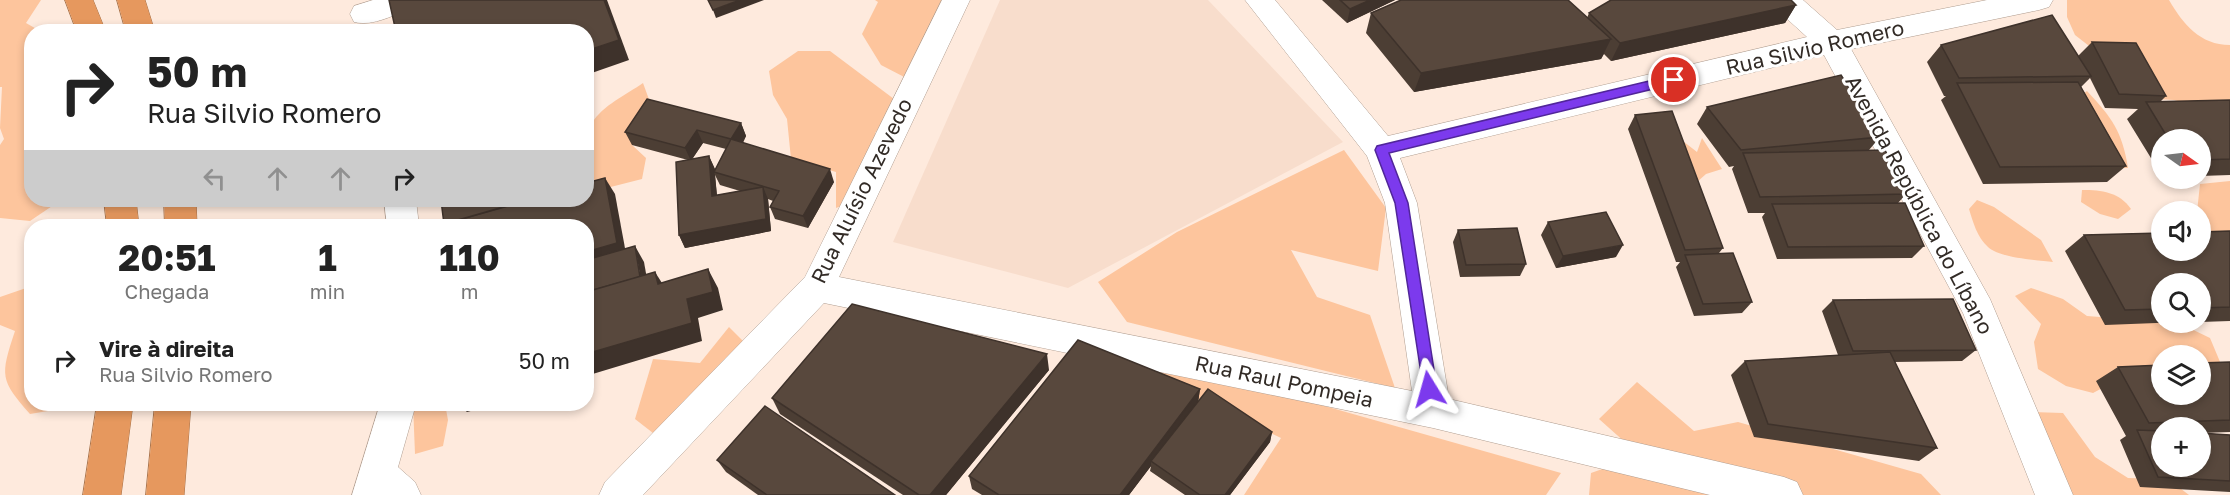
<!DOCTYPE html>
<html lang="pt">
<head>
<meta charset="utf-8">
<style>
  :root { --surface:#fff; --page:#f2f2f2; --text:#222; --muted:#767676 }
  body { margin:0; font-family:"Golos Text",sans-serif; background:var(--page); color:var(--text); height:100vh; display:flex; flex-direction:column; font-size:22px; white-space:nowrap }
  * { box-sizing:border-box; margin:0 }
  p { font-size:20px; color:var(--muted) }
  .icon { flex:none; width:33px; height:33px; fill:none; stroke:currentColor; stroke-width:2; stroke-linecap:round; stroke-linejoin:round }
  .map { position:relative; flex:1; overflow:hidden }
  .panel { position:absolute; left:24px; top:219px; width:570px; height:192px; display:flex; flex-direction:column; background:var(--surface); border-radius:24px; box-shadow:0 3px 9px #0003 }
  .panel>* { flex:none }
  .hud { position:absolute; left:24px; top:24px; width:570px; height:183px; border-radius:24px; box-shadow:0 3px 9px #0003; background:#fff; color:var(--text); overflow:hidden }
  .needle { width:39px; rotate:104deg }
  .controls { position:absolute; left:2151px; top:129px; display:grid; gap:12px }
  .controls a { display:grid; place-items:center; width:60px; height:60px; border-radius:50%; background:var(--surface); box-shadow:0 3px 9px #0003; font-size:30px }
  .pin { position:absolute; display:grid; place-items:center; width:51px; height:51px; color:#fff; margin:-26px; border:3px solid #fff; border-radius:50%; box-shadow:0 2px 6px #0007 }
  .me { position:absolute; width:66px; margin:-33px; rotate:352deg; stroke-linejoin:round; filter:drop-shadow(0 0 4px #0008) }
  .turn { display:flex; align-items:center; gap:21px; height:126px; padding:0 24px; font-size:27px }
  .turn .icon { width:78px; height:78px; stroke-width:2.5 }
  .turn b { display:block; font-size:42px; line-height:51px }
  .lanes { display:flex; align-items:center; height:57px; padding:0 24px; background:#0003; justify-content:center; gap:30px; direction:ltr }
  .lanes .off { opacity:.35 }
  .eta { display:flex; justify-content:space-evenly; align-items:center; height:102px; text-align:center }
  .eta b { font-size:36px; font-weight:700; line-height:42px }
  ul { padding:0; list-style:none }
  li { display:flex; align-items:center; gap:18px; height:78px; padding:0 24px }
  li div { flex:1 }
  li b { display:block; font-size:22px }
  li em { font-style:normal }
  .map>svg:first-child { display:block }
</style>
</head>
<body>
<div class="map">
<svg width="2230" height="495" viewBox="0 0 2230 495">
  <rect width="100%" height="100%" fill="#feeadd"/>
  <polygon fill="#f8ddcc" points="1000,0 1208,0 1343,142 1068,288 893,242"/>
  <g fill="#fdc59d">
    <polygon points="0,0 41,0 26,23 40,31 32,32 32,200 61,200 30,221 0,218 0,145 4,139 0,128 2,87 0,87"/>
    <polygon points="875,0 948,0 910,80 881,65 862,34 878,2"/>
    <path d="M2067,0H2169C2183,24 2200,45 2230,45V115L2174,100L2157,99L2075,35L2067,17Z"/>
    <polygon points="798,51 830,51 898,102 875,133 877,155 861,198 836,208 836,172 791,159 787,119 773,95 769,71"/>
    <path d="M643,83L651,105L632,145L646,158L642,179L587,193C587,173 581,141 592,123C603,105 626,95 643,83Z"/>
    <path d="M2087,91C2112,118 2122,131 2128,168H2112L2074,100Z"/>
    <polygon points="1679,138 1697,152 1702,138 1722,169 1706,174 1697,182"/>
    <polygon points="1344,150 1386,208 1378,271 1291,250 1317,297 1370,315 1395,388 1127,322 1098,282 1177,232"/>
    <polygon points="2230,181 2230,256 2201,239 2200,212 2197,212 2200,184"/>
    <path d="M2082,190C2102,190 2119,192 2131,209L2118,219L2100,214L2081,202Z"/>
    <path d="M1977,200L1994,207L2041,240L2053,262C2037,260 1999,258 1988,247C1977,237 1973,222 1969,209Z"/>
    <path d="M29,287L32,288V404H59L54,410L30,414C0,380 0,376 15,331L0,325V297Z"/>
    <polygon points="2031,288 2063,299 2087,316 2179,323 2210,338 2223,369 2201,371 2200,356 2162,356 2161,373 2127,375 2093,393 2066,386 2038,369 2034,342 2041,324 2015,296"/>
    <polygon points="729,327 746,344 653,433 635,419 653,359 700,363"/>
    <polygon points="1159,359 1561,473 1546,495 1244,495 1281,438 1161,382"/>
    <polygon points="1637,382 1694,431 1738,422 1921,474 1941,495 1589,495 1591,473 1659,449 1627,444 1599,419"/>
    <polygon points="413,404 445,404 448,420 443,446 415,454"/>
    <polygon points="2030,412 2063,413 2095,457 2128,478 2168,479 2189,495 2073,495 2066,491"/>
  </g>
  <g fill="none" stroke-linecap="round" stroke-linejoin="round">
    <defs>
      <g id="minor">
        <path d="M373,0H418L414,7C396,14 373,27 354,22L350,14L354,6Z"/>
        <polygon points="942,0 970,0 839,277 1412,391 1385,203 1367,156 1245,0 1275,0 1388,136 1807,37 1774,7 1770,0 1803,0 1837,30 1987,0 2053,0 2049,7 2039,10 1851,49 1990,299 2073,495 2035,495 1963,313 1824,55 1400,158 1417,203 1449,399 1784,477 1797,482 1803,495 1710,495 1433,428 824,303 643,495 599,495 605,482 805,277"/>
        <polygon points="384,200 416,200 419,226 387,226"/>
        <polygon points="380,404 416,404 398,467 415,482 421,495 352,495"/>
      </g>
      <g id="highway">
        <polygon points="65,0 93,0 106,32 77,32"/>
        <polygon points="117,0 145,0 155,32 126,32"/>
        <polygon points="104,200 136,200 139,226 107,226"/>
        <polygon points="164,200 196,200 197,226 165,226"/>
        <polygon points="97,404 133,404 121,495 83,495"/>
        <polygon points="155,404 191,404 184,495 146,495"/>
      </g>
    </defs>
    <use href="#minor" stroke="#b09e91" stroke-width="1"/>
    <use href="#highway" stroke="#a7724a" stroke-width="1"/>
    <use href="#minor" fill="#fff" fill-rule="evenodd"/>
    <use href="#highway" fill="#e6985e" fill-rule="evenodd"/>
  </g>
  <g fill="#4c3e34" fill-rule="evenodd">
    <polygon points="1322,0 1395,0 1347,23"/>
    <polygon points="1796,5 1785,23 1611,61 1604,54 1601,59 1414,92 1366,33 1371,13 1587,18 1589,13"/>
    <polygon points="2092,42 2166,96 2160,102 2230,100 2230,175 2200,176 2200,140 2162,140 2162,176 2127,119 2138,109 2105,108 2090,78 2081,87 2126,166 2107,182 1983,184 1941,100 1946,96 1944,96 1927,62 1941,45 2078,56"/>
    <polygon points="1707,107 1880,137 1869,150 1906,194 1898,203 1924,246 1912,258 1777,259 1762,217 1765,213 1748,213 1732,169 1734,166 1729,167 1697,124"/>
    <polygon points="1635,115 1723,248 1719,253 1752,302 1742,313 1694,316 1676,267 1680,262 1676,262 1628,129"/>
    <path d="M741,123L746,136L743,143L834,182L808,228L775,219L770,207L773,201L768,199L771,231L685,248L679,235L688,160L632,145L625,132ZM703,143L726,149L715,170L709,156L692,159ZM715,175L720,185L740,191L717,195Z"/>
    <polygon points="1548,222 1616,257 1556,268 1541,235"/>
    <polygon points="1458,230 1526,264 1520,276 1460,277 1453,242"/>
    <polygon points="2230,231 2230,321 2200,322 2200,284 2162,284 2162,322 2182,322 2105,325 2065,251 2084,235"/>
    <polygon points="1833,300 1976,350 1962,361 1894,362 1937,448 1919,461 1754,437 1731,375 1745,361 1838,355 1822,311"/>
    <path d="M2230,362V432L2202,433L2230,435V492L2140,487L2120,440L2126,436L2096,381L2118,367ZM2162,428H2200V466H2162Z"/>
    <polygon points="1049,370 946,495 903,495 780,414 772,398"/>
    <polygon points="1200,389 1198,402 1272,432 1270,442 1230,495 1185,495 1150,471 1151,466 1129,495 982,495 972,489 969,476"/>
    <polygon points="717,460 895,495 758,495 726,472"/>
  </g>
  <g fill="#3e322b">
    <polygon points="604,0 607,0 629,60 586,75 586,51"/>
    <polygon points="740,0 764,0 716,18 713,10"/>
    <polygon points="1370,0 1395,0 1347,23 1350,9"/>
    <polygon points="1796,5 1785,23 1611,61 1620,43"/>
    <polygon points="1611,39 1601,59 1414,92 1421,73"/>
    <polygon points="741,123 746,136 737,152 731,139"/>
    <polygon points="697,130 703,143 691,161 685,148"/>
    <polygon points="709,156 715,169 715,173 714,172 715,175 718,209 712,196"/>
    <polygon points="830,169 834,182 808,228 803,216"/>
    <polygon points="605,178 615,194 627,259 586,271 586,252"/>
    <polygon points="763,187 768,199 771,231 685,248 679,235"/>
    <polygon points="1623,245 1616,257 1556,268 1563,256"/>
    <polygon points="635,246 644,262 650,296 641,281"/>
    <polygon points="708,269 718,288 723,310 698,318 702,341 586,376 586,354 687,299"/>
    <polygon points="655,272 667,291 658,284"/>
    <polygon points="1047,354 1049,370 946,495 930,495"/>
    <polygon points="1200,389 1198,403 1151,461 1151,466 1129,495 1120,495"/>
    <polygon points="458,404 496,404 467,412"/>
    <polygon points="1272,432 1270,442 1230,495 1225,495"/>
  </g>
  <g fill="#58483d" stroke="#3e322b" stroke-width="1.5">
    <polygon points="389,0 604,0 619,40 586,51 586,32 396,32"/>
    <polygon points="708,0 740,0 713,10"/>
    <polygon points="1340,0 1370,0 1350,9"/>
    <polygon points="1401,0 1568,0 1611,39 1421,73 1371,13"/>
    <polygon points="1611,0 1791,0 1796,5 1620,43 1589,13"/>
    <polygon points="2052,15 2091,76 1959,78 1941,45"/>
    <polygon points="2092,42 2136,43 2166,96 2119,94"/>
    <polygon points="1841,75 1880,137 1741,150 1707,107"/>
    <polygon points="2078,82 2126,166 2000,167 1957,83"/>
    <polygon points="647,99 741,123 731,139 830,169 803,216 770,207 779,191 714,172 731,139 697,130 685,148 625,132"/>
    <polygon points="2230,100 2230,159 2200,160 2200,140 2169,140 2146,102"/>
    <polygon points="1672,111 1723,248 1685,250 1635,115"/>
    <polygon points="1885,150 1906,194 1760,197 1743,153"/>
    <polygon points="709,156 712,196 763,187 766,219 679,235 676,162"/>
    <polygon points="605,178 617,243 586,252 586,226 437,226 529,200 586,200 586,183"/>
    <polygon points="441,200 527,200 444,224"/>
    <polygon points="1905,203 1924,246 1788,247 1772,204"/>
    <polygon points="1606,212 1623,245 1563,256 1548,222"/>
    <polygon points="1517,228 1526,264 1466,265 1458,230"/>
    <polygon points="2230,231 2230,307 2200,308 2200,284 2162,284 2162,309 2125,310 2084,235 2162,233 2162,250 2200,250 2200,232"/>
    <polygon points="635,246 640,277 586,292 586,260"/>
    <polygon points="1733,253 1752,302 1703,304 1685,255"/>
    <polygon points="708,269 713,292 687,299 692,323 586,354 586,292 655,272 658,284"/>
    <polygon points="1953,299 1976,350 1853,351 1833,300"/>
    <polygon points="852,304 1047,354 930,495 919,495 772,398"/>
    <polygon points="1078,340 1200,389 1120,495 999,495 969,476"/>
    <polygon points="1890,352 1937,448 1768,424 1745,361"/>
    <polygon points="2230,362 2230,420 2149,423 2118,367 2162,365 2162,394 2200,394 2200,363"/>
    <polygon points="1208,389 1272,432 1225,495 1200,495 1151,461"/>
    <polygon points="765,406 895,495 767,495 717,460"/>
    <polygon points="2137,430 2162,431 2162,466 2200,466 2200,433 2230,435 2230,481 2158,477"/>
  </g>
  <polygon fill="#7c3aed" stroke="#51269a" stroke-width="1.5" points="1674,75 1680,80 1678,83 1389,153 1408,203 1437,389 1434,393 1429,395 1424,393 1395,203 1375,150 1377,146"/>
  <g text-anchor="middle" stroke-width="6" stroke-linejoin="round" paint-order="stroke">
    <g font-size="21" fill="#322b26" stroke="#fff">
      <text transform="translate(1815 48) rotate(-13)" y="7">Rua Silvio Romero</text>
      <text transform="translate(862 191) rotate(-64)" y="7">Rua Aluísio Azevedo</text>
      <text transform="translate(1919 205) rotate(62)" y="7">Avenida República do Líbano</text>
      <text transform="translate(1284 382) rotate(12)" y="7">Rua Raul Pompeia</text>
    </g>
  </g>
</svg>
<div class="controls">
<a><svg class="needle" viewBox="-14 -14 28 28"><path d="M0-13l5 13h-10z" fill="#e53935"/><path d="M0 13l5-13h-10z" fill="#767676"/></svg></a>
<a><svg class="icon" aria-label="sound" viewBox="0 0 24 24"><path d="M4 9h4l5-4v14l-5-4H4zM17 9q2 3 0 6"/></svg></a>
<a><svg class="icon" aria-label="search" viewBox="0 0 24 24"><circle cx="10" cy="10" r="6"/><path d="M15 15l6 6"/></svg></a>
<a><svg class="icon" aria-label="layers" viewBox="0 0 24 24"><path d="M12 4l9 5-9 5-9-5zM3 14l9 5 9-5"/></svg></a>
<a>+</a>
</div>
<div class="pin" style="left:1674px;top:80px;background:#d93025"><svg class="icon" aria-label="arrive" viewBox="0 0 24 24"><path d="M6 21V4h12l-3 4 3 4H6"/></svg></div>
<svg class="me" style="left:1429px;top:389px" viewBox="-20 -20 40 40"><path d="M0-17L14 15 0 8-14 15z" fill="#7c3aed" stroke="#fff" stroke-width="4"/></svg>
<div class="hud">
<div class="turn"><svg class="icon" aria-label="right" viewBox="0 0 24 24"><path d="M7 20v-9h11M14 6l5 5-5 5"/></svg><div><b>50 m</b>Rua Silvio Romero</div></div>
<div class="lanes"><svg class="icon off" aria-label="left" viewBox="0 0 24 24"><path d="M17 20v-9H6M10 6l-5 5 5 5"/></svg><svg class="icon off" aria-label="ahead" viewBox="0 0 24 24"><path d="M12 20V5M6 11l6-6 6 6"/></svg><svg class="icon off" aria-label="ahead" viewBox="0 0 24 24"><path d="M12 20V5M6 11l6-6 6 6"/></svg><svg class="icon" aria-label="right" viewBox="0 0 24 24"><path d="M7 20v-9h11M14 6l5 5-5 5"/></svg></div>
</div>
<section class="panel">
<div class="eta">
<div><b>20:51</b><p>Chegada</p></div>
<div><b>1</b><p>min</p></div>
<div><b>110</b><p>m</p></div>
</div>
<ul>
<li><svg class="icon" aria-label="right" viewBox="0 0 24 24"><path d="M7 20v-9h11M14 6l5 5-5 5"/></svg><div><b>Vire à direita</b><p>Rua Silvio Romero</p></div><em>50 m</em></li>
</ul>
</section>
</div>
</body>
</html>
